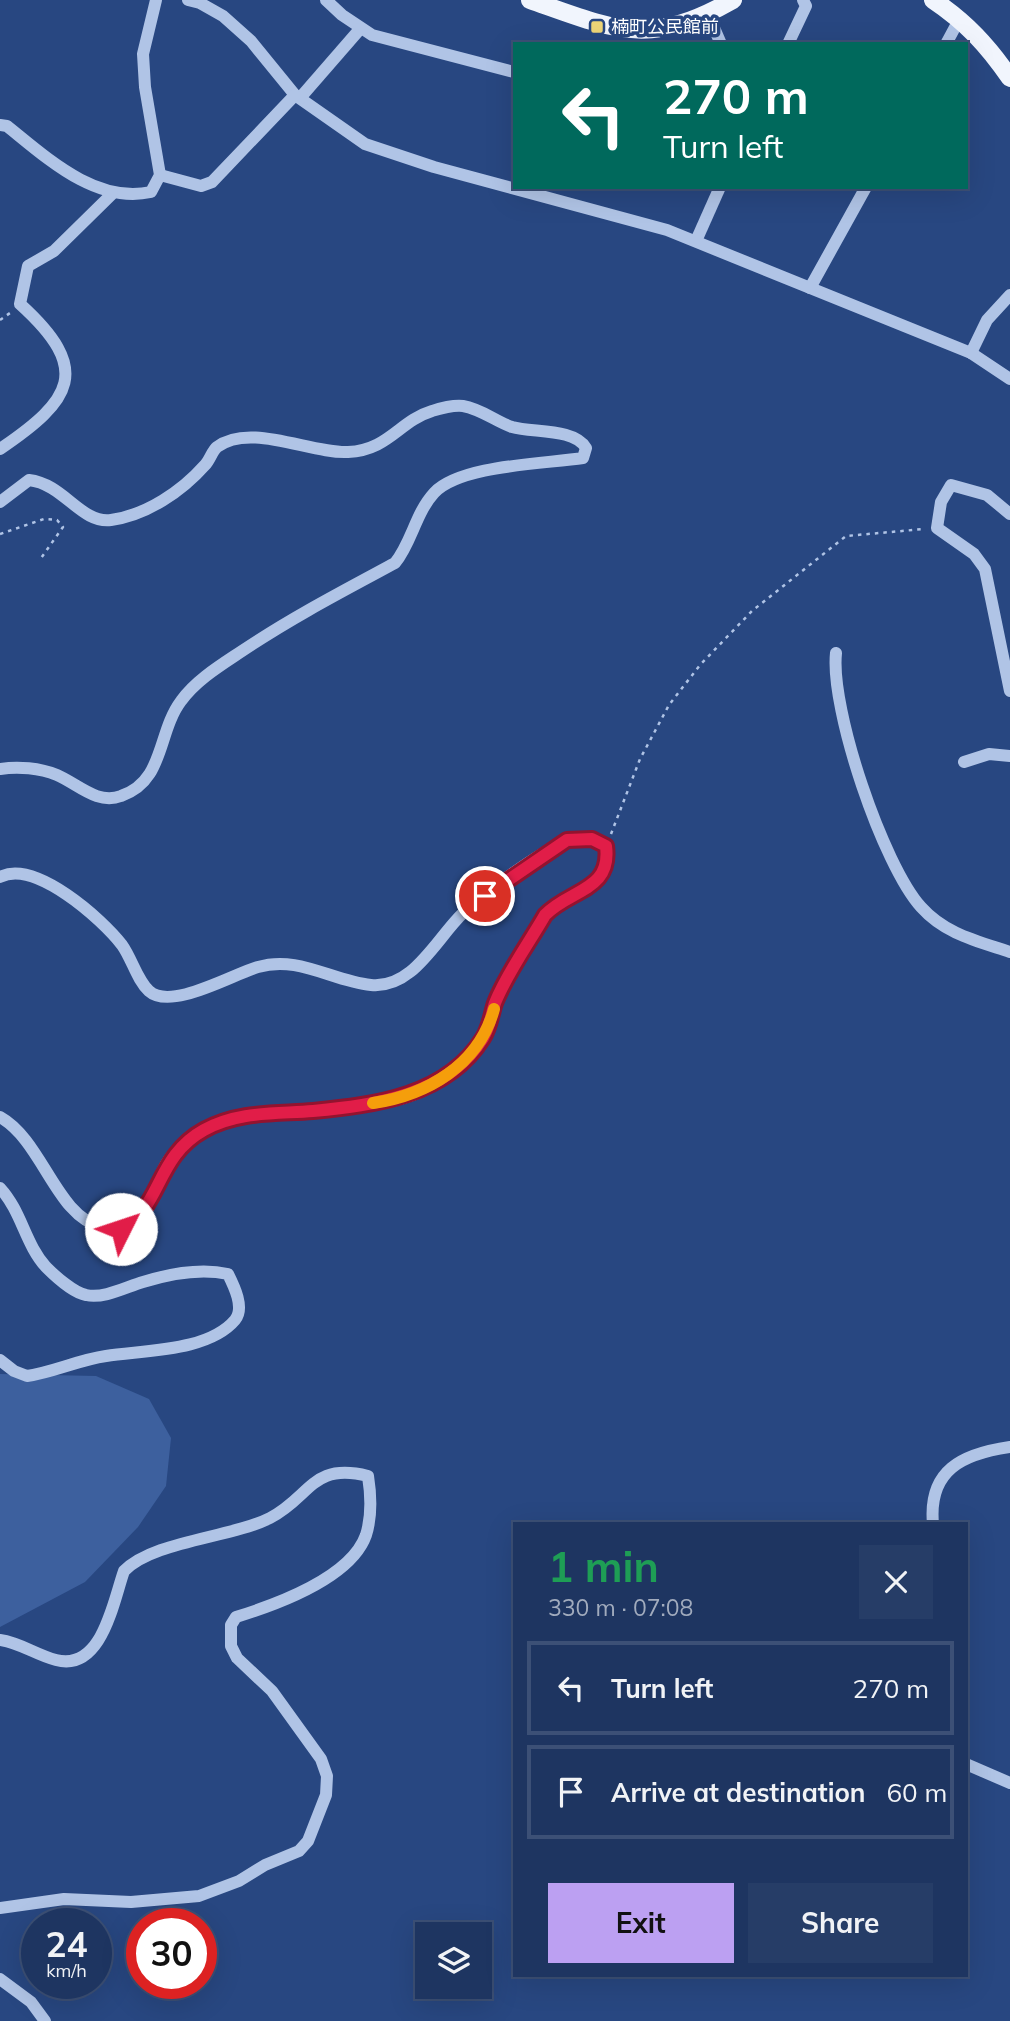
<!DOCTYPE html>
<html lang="en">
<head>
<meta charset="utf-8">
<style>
  :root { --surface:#1e3561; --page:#263d67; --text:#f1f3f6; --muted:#a1abbd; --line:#3c5076; --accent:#bca0f2 }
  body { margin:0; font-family:Mulish,"Noto Sans JP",sans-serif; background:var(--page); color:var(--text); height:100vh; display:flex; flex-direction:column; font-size:26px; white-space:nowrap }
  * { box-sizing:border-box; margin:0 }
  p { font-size:23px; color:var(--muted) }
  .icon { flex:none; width:38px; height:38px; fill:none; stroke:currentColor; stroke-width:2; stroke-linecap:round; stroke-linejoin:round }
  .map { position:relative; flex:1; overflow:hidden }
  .sheet { position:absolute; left:513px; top:1522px; width:455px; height:455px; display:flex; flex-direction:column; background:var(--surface); border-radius:0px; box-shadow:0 7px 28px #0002,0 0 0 2px var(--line) }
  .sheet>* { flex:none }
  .guide { position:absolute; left:513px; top:42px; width:455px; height:147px; border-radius:0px; box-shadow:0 7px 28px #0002,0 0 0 2px var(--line); background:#00695c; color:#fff; overflow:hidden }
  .controls { position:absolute; left:415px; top:1922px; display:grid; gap:14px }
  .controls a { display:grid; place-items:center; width:77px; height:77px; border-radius:0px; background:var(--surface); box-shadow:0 7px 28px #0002,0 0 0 2px var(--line); font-size:35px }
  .speed { position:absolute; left:21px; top:1908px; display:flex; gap:14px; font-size:35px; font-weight:700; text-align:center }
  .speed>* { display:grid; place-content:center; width:91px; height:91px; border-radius:50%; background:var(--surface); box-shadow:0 7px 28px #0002,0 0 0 2px var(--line); line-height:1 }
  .speed small { font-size:18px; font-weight:400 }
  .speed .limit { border:10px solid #d22; background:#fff; color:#111 }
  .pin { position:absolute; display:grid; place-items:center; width:60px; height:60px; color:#fff; margin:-30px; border:4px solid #fff; border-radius:50%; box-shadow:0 2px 7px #0007 }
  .me { position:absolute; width:77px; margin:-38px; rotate:49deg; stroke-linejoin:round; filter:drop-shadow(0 0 5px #0008) }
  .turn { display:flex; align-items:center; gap:24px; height:147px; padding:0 35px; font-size:32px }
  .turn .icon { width:91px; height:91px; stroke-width:2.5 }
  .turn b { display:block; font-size:49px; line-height:60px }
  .round { display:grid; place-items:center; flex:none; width:74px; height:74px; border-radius:0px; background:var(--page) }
  .summary { display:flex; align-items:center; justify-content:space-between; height:119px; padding:0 35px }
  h1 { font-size:42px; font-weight:700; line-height:52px; color:#1e9e55 }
  .cta { display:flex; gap:14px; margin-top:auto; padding:14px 35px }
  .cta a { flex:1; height:80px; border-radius:0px; background:var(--accent); color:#111; font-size:28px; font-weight:700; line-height:80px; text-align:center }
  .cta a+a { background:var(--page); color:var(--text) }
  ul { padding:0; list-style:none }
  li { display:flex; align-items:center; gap:21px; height:94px; margin:0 14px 10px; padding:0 21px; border:4px solid var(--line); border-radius:0px }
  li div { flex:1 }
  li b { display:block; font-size:26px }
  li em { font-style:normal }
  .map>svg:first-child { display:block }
</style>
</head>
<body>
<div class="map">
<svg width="1010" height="2021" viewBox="0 0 1010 2021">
  <rect width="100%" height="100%" fill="#284781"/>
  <polygon fill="#3d609e" points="0,1374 96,1376 149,1399 171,1438 166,1486 138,1527 85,1582 0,1627"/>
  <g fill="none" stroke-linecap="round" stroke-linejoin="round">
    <g stroke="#b0c4e6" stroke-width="2.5" stroke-dasharray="3.5 5" stroke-linecap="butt">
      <polyline points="0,320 10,313"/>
      <polyline points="0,534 44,519 57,520 63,527 39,561"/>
      <polyline points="611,834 640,759 669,705 700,665 752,611 846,536 924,529"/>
    </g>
    <g stroke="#b0c4e6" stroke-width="12">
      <polyline points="188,0 200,3 223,16 251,41 295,95 365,144 434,167 667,230 971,353 1010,379"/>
      <polyline points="326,0 342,15 372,35 514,72"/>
      <polyline points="708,14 721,44"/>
      <polyline points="788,44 806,6 803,0"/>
      <polyline points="946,44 960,18"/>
      <polyline points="300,98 360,29"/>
      <path d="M0,125L7,126C48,159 96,204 151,192L160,175L145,87L143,54L156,0"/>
      <polyline points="160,175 201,186 212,182 295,95"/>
      <polyline points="696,241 720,187"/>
      <polyline points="810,288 866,187"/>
      <polyline points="971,353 987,320 1010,295"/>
      <path d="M0,449C72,400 93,370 20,304L28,266L54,251L112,194"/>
      <path d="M0,502L29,480C64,484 81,524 111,520C147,515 182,491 205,465C210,460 212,451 217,447C250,422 311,454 348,452C389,450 399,421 432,411C440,408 454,405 463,406C481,409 495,421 512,427C533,433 574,428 586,448L583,458C544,464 460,465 434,493C415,514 412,542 395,563C343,591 291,618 242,651C221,665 196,680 181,701C157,733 165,781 121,796C97,805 78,784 57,775C40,768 18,766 0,769"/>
      <polyline points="1010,514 987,495 951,485 941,502 937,528 974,554 985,569 1010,691"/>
      <path d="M836,653C830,709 883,865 921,907C945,934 977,941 1010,952"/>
      <polyline points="964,762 989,754 1010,756"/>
      <path d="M0,877C35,859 102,919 122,945C132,959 137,980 149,991C171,1011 233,974 258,967C298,955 332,981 371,985C413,989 436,939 463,913C479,896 555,840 577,838C588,836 597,841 606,846C612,891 570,889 545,915C529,943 508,972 495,1003C493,1009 492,1017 490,1023C482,1045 464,1062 447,1076C383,1127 275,1094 205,1129C190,1137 175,1149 166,1164C150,1192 144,1237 102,1227C56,1217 43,1141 0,1117"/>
      <path d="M0,1188C22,1212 25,1244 46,1267C55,1276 74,1293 86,1295C104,1299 126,1287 143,1282C169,1274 201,1268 228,1274C234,1286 245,1308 235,1320C208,1352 143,1350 106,1356C78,1360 54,1372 27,1376L14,1371L0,1360"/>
      <path d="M933,1524C928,1470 962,1454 1010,1447"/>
      <path d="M0,1640C21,1643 36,1655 56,1660C102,1672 113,1602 124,1571C153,1541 230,1538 270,1518C311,1497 311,1462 368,1476C371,1495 372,1516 366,1535C351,1578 275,1605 236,1617L231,1625V1646L237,1658L272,1691L321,1759L327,1776L326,1795L308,1841L299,1851L265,1865L239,1881L199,1896L131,1902L64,1899L0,1908"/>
      <polyline points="966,1764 1010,1783"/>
      <polyline points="0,1979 31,2002 45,2021"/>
    </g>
    <g stroke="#f1f5fd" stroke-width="18">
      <path d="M530,0C615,30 649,48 733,0"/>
      <path d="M933,0C966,22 988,46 1010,78"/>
    </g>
  </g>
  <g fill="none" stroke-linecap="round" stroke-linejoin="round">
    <defs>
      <path id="route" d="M121,1229C162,1208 155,1157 204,1130C238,1111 276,1114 313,1111C375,1105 447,1096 483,1038C490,1027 491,1015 495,1003C507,973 529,943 545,915C570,889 612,891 606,846L592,839L567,840L485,896"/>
    </defs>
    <use href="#route" stroke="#92132f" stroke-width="18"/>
    <use href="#route" stroke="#e11d48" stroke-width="12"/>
    <path stroke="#f59e0b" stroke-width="12" d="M373,1103C427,1095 479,1065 494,1009"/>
  </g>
  <rect fill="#edd577" stroke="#284781" stroke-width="2.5" x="590" y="20" width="14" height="14" rx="3.5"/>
  <g text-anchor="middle" stroke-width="7" stroke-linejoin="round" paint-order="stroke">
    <g font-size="18" fill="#fff" stroke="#284781" text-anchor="start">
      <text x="611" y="33">楠町公民館前</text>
    </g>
  </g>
</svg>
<div class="controls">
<a><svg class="icon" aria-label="layers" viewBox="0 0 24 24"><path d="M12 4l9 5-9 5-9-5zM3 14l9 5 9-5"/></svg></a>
</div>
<div class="speed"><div>24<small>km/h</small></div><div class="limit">30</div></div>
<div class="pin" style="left:485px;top:896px;background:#d93025"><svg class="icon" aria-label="arrive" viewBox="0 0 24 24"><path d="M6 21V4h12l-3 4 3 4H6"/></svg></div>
<svg class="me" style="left:121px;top:1229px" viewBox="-20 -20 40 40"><circle r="19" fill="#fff"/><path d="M0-13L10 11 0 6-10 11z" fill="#e11d48"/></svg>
<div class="guide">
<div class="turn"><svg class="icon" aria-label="left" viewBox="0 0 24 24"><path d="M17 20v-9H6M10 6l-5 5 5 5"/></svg><div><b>270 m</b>Turn left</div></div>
</div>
<section class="sheet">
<div class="summary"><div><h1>1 min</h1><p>330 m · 07:08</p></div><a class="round"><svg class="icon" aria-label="close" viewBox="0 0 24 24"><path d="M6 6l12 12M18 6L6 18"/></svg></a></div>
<ul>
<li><svg class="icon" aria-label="left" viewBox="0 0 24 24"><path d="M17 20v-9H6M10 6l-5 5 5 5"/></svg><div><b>Turn left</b></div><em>270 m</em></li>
<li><svg class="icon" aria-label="arrive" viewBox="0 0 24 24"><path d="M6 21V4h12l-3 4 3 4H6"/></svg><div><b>Arrive at destination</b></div><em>60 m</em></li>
</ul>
<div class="cta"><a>Exit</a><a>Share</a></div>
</section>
</div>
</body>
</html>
